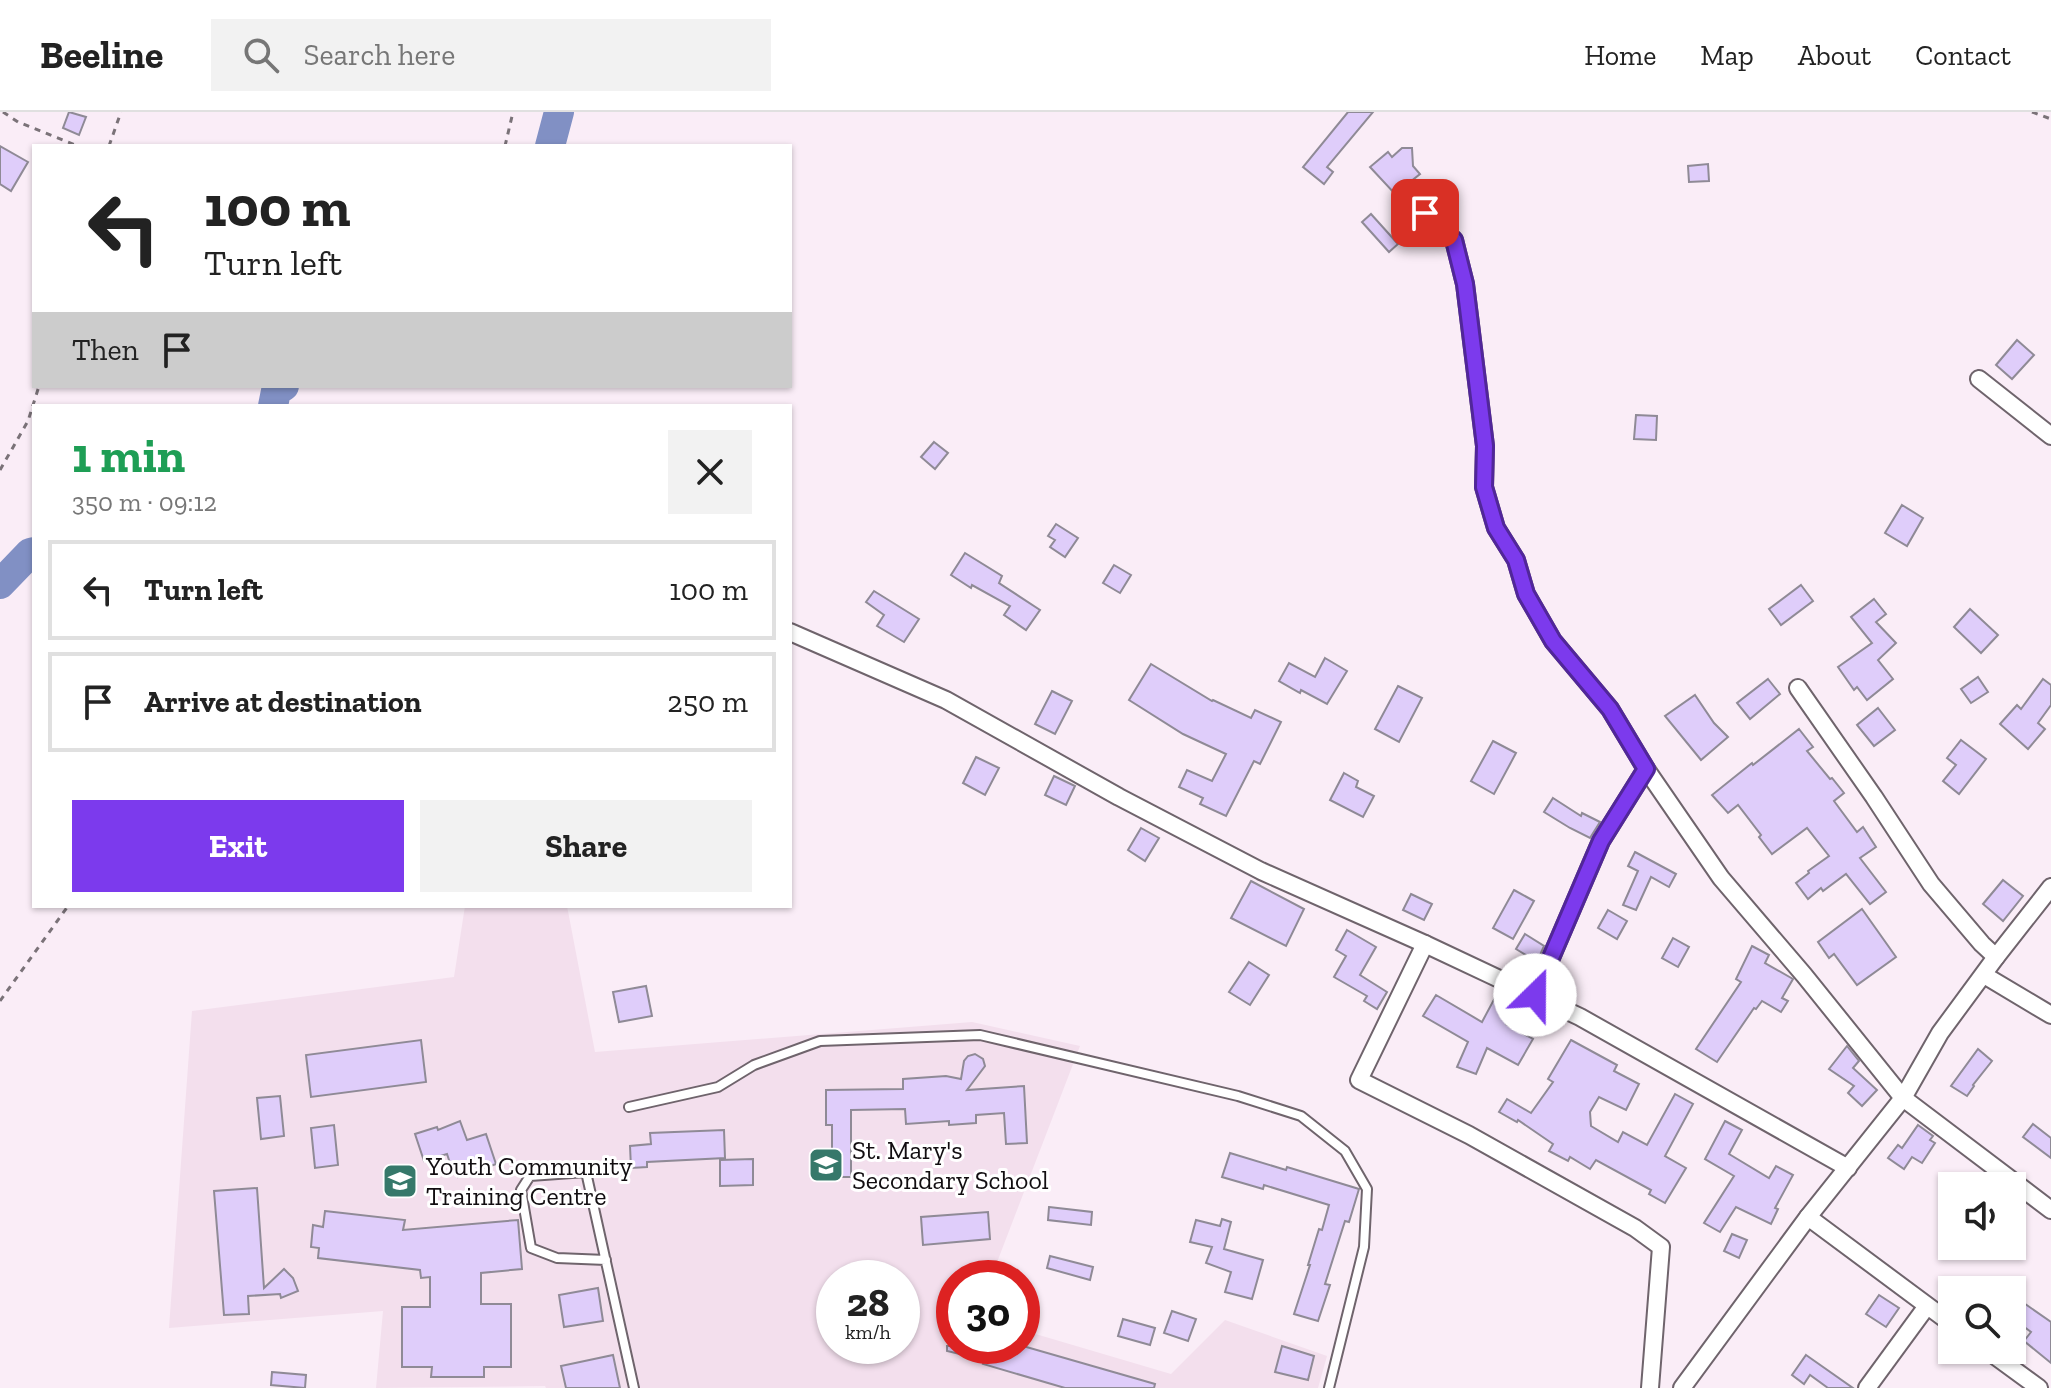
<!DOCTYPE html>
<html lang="en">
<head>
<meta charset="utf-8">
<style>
  :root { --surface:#fff; --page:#f2f2f2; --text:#222; --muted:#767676; --line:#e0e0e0; --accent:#7c3aed }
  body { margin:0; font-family:"Zilla Slab",serif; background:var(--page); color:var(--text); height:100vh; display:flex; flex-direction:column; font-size:30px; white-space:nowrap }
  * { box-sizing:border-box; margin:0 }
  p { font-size:26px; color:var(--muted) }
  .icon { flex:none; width:44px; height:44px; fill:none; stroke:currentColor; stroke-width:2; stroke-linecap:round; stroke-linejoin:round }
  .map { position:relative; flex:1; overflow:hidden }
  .side { position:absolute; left:32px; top:292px; width:760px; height:504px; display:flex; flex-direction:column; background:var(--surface); border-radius:0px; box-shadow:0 2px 6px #0004 }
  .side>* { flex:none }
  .guide { position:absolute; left:32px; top:32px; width:760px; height:244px; border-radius:0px; box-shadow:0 2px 6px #0004; background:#fff; color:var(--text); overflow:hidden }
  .buttons { position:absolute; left:1938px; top:1060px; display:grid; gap:16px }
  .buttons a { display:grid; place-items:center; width:88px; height:88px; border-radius:0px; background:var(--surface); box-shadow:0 2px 6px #0004; font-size:40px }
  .speed { position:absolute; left:816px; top:1148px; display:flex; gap:16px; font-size:40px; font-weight:700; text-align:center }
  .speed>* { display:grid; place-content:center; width:104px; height:104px; border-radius:50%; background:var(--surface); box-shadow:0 2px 6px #0004; line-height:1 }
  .speed small { font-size:20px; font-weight:400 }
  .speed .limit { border:12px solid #d22; background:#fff; color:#111 }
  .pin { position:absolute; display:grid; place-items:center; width:68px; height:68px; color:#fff; margin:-34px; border-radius:16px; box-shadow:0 4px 12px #0006 }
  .me { position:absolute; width:88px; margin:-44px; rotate:23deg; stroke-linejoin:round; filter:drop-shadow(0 0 6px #0008) }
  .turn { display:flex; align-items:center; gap:28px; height:168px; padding:0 40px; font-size:36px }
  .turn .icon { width:104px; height:104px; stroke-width:2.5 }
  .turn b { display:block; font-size:56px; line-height:68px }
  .then { display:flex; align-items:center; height:76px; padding:0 40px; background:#0003; gap:16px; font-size:30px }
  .round { display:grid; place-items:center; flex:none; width:84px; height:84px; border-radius:0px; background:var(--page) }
  .summary { display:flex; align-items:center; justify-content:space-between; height:136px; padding:0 40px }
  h1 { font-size:48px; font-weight:700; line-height:60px; color:#1e9e55 }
  .cta { display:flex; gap:16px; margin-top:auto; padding:16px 40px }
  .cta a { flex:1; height:92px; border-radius:0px; background:var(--accent); color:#fff; font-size:32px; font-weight:700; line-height:92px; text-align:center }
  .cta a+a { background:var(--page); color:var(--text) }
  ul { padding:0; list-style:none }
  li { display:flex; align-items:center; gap:24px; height:100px; margin:0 16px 12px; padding:0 24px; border:4px solid var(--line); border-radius:0px }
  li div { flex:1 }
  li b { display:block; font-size:30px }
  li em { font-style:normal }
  header { display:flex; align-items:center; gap:48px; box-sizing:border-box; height:112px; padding:0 40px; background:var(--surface); border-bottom:2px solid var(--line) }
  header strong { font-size:38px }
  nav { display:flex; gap:44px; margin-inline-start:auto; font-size:28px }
  .search { width:560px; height:72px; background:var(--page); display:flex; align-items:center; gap:20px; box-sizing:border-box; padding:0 28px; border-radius:0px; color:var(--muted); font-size:30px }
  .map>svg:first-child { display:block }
</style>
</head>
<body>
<header>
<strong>Beeline</strong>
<div class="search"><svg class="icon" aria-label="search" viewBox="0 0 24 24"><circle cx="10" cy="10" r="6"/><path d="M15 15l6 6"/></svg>Search here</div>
<nav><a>Home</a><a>Map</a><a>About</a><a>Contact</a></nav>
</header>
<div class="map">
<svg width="2051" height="1276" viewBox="0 0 2051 1276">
  <rect width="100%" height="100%" fill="#faedf7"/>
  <path fill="#f3dfed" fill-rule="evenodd" d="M465,794H567L595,940L972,910L1080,934L991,1166H954V1234H1022V1218L1171,1262L1225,1208L1327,1244L1318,1276H546L545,1274L376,1276L383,1199L169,1216L192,899L454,865ZM834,1166H902V1234H834Z"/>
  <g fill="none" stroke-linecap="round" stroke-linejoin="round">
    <g stroke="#8190c4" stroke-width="30">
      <polyline points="550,34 559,0"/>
      <polyline points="273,294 276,279 284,274"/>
      <polyline points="0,472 30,441 34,440"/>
    </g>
  </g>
  <g fill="#dfcdfa" stroke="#8f8a96" stroke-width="2">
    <polygon points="69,0 86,5 79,23 63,16"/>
    <polygon points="1348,0 1373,0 1327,55 1333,60 1324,72 1303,55"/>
    <polygon points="0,34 28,50 11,79 0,72"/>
    <polygon points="1402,36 1412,36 1413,54 1420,62 1395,82 1370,55 1388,40 1392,45"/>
    <polygon points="1708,52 1709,69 1689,70 1688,54"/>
    <polygon points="1371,102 1398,132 1389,140 1362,110"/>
    <polygon points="2017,228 2034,243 2012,267 1996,253"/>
    <polygon points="1636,303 1657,304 1656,328 1634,327"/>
    <polygon points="934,330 948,341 935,357 921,345"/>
    <polygon points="1902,393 1923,406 1907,434 1885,421"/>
    <polygon points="1056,412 1078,426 1065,445 1050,435 1055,428 1048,424"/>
    <polygon points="965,441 1002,464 999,471 1040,498 1026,518 1004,503 1010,494 972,473 971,476 951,463"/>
    <polygon points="1114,453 1131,463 1120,481 1103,471"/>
    <polygon points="1801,473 1813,489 1781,513 1769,497"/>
    <polygon points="874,479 919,507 904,530 877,514 884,503 866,490"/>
    <polygon points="1874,487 1886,502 1876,510 1896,531 1878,548 1893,567 1867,588 1857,575 1854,578 1838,555 1872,531 1851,505"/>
    <polygon points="1970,497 1998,523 1981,541 1954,515"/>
    <polygon points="1325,546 1347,559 1327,592 1301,578 1300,581 1279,569 1289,551 1315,565"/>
    <polygon points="1151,552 1212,589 1213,588 1251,606 1255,598 1281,610 1260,652 1254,649 1226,704 1200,692 1203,686 1179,675 1187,658 1212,669 1226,642 1183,622 1129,588"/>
    <polygon points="1978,565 1988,580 1971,591 1961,577"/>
    <polygon points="1768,567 1780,582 1750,607 1737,591"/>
    <polygon points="2043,567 2051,573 2051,593 2038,611 2045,617 2028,637 2000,612 2017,593 2021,597"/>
    <polygon points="1398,574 1422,586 1399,630 1375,617"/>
    <polygon points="1052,579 1072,589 1055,622 1035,612"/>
    <polygon points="1695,583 1714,611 1728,625 1701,648 1665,604"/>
    <polygon points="1878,596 1895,618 1874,634 1857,613"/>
    <polygon points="1799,617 1813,635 1807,639 1830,667 1832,666 1844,681 1834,689 1857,720 1863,715 1876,735 1860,746 1886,780 1870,792 1846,762 1823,779 1821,776 1808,787 1796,771 1809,761 1808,759 1829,744 1807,716 1772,742 1759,725 1761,723 1738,693 1728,701 1712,683 1752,651 1753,653"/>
    <polygon points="1961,628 1986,647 1959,682 1943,669 1956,653 1947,646"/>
    <polygon points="1493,629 1516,641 1494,682 1471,669"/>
    <polygon points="976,645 999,656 985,683 963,671"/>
    <polygon points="1344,661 1358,669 1356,675 1374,684 1363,705 1330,688"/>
    <polygon points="1054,664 1075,674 1066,693 1045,683"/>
    <polygon points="1553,686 1581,704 1582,701 1600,710 1590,726 1570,716 1544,700"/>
    <polygon points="1141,716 1159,726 1145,749 1128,738"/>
    <polygon points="1635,740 1676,762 1669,775 1651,765 1636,798 1623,793 1638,759 1628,754"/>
    <polygon points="2003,768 2023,784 2003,809 1983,792"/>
    <polygon points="1251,769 1304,797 1286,834 1231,806"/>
    <polygon points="1514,778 1534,789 1513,827 1493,816"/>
    <polygon points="1411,782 1432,792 1424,808 1403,798"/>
    <polygon points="1862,797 1896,845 1857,873 1834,842 1829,846 1818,830"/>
    <polygon points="1608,798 1627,809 1617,827 1598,816"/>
    <polygon points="1347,818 1376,835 1360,863 1387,880 1377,897 1364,889 1367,884 1334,865 1346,844 1336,838"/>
    <polygon points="1525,822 1544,834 1537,850 1516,837"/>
    <polygon points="1673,826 1689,835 1678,855 1662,846"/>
    <polygon points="1752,834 1769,843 1765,851 1793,867 1782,886 1788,889 1781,900 1762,889 1756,897 1754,896 1717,950 1696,937 1741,870 1736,867"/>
    <polygon points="1249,850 1269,863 1250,893 1229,880"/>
    <polygon points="646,874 652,904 619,910 613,880"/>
    <polygon points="1498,880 1512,887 1508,895 1514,898 1506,912 1533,927 1518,953 1487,936 1476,962 1457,955 1468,930 1423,904 1436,883 1482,910"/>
    <polygon points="421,928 426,970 311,985 306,943"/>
    <polygon points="1571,928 1617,953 1614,959 1639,972 1626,998 1599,985 1590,1000 1591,1014 1618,1030 1623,1020 1647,1033 1675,982 1693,992 1665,1044 1686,1056 1665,1091 1649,1082 1651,1078 1596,1048 1590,1057 1570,1045 1568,1049 1549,1039 1553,1032 1518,1008 1517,1010 1499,1000 1507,987 1531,1001 1553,970 1548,967"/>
    <polygon points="1847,934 1859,949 1853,956 1877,978 1862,994 1848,981 1854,974 1829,957"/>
    <polygon points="1978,937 1992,949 1973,973 1974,974 1967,984 1951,974"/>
    <polygon points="975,942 983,947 985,954 967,978 1024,974 1027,1031 1006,1032 1004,1001 976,1003 976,1011 949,1013 949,1009 906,1012 905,997 851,998 851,1065 832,1065 832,1013 826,1013 826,978 903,977 903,967 946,964 961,967 964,949 968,944"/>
    <polygon points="280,984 284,1024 261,1027 257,986"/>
    <polygon points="460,1009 467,1028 486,1022 496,1052 458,1065 455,1056 452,1057 447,1042 424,1049 415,1022 437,1015 438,1018"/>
    <polygon points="1725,1009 1742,1018 1729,1042 1769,1066 1776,1054 1793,1063 1775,1096 1778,1097 1771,1112 1736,1095 1720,1120 1704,1111 1734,1064 1705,1047"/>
    <polygon points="2033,1012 2051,1026 2051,1046 2023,1025"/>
    <polygon points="334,1013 338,1053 315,1056 311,1016"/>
    <polygon points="1918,1013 1933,1024 1930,1028 1935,1031 1922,1051 1912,1045 1904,1057 1888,1046 1898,1033 1902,1036"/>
    <polygon points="724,1018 725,1046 647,1050 647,1055 631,1056 630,1034 651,1032 650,1021"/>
    <polygon points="1230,1041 1286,1058 1287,1055 1359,1077 1349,1110 1345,1109 1325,1172 1330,1173 1318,1209 1294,1202 1310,1153 1308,1153 1319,1117 1322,1118 1329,1093 1264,1073 1263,1077 1222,1065"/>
    <polygon points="753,1047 753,1073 720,1074 720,1048"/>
    <polygon points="257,1076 264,1176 284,1157 293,1166 298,1179 281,1186 280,1182 248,1184 249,1202 224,1203 214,1079"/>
    <polygon points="1049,1095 1092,1100 1091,1113 1048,1108"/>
    <polygon points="325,1099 405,1108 403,1118 518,1108 522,1157 481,1161 481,1192 511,1192 511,1255 484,1255 484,1265 431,1265 432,1255 402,1255 402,1195 430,1195 430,1165 421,1166 420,1158 318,1146 319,1136 311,1135 313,1113 323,1115"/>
    <polygon points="988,1100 990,1127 923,1133 921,1105"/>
    <polygon points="1222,1107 1231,1110 1224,1137 1263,1148 1252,1187 1225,1180 1231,1160 1206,1151 1212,1135 1190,1130 1196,1108 1220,1114"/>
    <polygon points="1732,1122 1747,1128 1739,1146 1724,1139"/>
    <polygon points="1050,1144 1093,1155 1090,1168 1047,1156"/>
    <polygon points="598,1176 603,1209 564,1215 559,1183"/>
    <polygon points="1879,1183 1899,1196 1886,1215 1866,1202"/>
    <polygon points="2021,1189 2051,1210 2051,1251 2024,1229 2031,1220 2012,1206 2012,1201"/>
    <polygon points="1172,1199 1196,1207 1188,1229 1164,1221"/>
    <polygon points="1123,1207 1155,1216 1150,1233 1118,1224"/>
    <polygon points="947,1234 1023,1234 1155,1272 1154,1276 1065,1276 983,1252 985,1248 947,1239"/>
    <polygon points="1282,1234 1314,1244 1308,1268 1275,1260"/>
    <polygon points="613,1243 620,1276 566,1276 561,1254"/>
    <polygon points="1806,1243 1853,1276 1828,1276 1810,1263 1804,1272 1792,1263"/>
    <polygon points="272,1260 306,1263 305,1276 271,1273"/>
  </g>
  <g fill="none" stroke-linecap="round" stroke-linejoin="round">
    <defs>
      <g id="service">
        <polyline points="629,995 718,975 754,953 820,929 980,923 1238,984 1301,1004 1345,1039 1367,1077 1364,1135 1329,1276"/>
        <polyline points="606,1148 557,1146 531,1136 521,1078 530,1064 586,1060 634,1276"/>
      </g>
      <g id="minor">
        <polyline points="1425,101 1454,128 1465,172 1485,334 1484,375 1496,416 1516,448 1526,482 1553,529 1610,597 1646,657 1721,766 1804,863 1903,986 2051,1098"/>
        <polyline points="1979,267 2051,324"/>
        <polyline points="790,520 946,588 1119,685 1261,759 1425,832 1580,905 1848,1056"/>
        <polyline points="1798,576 1874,685 1931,772 1982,832 1996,845"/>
        <polyline points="1425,832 1359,968 1469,1023 1635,1116 1661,1135 1650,1276"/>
        <polyline points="1984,863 2051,903"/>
        <polyline points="1535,883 1601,729 1646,657"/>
        <polyline points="1808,1105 1952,1212"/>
        <polyline points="1987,1238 2039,1276"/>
        <polyline points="1682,1276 1808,1105 1903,986 1940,921 1996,845 2051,775"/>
        <polyline points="1867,1276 1927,1194"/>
      </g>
    </defs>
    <use href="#service" stroke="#6f646c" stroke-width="12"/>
    <use href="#minor" stroke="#6f646c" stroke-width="20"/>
    <g stroke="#7a7278" stroke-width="3" stroke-dasharray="6 6" stroke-linecap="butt">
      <polyline points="3,0 18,10 78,34"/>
      <polyline points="2032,0 2051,7"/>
      <polyline points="109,34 121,0"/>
      <polyline points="505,34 513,0"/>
      <polyline points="0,358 28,309 39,274"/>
      <polyline points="0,889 68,794"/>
    </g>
    <use href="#service" stroke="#fff" stroke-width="8"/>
    <use href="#minor" stroke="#fff" stroke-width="16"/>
  </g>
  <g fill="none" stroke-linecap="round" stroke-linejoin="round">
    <defs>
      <polyline id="route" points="1425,101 1454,128 1465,172 1485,334 1484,375 1496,416 1516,448 1526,482 1553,529 1610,597 1646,657 1601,729 1535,883"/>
    </defs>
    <use href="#route" stroke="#51269a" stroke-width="20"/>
    <use href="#route" stroke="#7c3aed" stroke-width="14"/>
  </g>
  <defs>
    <symbol id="school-square" viewBox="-11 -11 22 22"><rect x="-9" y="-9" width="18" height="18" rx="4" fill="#36786a" stroke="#fff"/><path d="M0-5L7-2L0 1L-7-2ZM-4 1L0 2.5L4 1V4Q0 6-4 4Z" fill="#fff"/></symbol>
  </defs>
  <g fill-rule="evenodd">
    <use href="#school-square" x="806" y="1033" width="40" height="40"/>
    <use href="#school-square" x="380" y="1049" width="40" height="40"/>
  </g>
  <g text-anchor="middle" stroke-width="6" stroke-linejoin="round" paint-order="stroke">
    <g font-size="26" fill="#110d10" stroke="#fff" text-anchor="start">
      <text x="852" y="1047">St. Mary's<tspan x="852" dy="30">Secondary School</tspan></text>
      <text x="426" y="1063">Youth Community<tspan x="426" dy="30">Training Centre</tspan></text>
    </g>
  </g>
</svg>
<div class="buttons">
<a><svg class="icon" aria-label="sound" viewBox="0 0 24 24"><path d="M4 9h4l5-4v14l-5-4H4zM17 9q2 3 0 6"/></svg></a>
<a><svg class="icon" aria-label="search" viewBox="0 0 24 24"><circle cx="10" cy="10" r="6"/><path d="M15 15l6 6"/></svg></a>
</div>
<div class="speed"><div>28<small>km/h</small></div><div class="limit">30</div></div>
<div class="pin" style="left:1425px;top:101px;background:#d93025"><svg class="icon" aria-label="arrive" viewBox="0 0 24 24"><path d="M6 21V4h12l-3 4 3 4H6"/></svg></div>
<svg class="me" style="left:1535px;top:883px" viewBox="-20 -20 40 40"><circle r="19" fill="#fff"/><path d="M0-13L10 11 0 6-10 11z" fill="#7c3aed"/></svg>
<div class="guide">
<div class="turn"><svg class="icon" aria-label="left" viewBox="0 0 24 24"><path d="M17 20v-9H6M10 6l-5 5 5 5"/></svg><div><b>100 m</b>Turn left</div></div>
<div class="then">Then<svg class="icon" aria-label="arrive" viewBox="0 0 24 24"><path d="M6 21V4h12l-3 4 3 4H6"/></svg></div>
</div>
<section class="side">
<div class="summary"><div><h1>1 min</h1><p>350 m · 09:12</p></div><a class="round"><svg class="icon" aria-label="close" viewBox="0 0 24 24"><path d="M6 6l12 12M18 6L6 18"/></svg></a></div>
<ul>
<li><svg class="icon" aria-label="left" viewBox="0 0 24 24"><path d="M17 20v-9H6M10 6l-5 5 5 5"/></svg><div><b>Turn left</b></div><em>100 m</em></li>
<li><svg class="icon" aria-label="arrive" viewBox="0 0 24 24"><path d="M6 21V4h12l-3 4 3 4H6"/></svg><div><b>Arrive at destination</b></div><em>250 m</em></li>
</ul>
<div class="cta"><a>Exit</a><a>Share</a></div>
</section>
</div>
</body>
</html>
